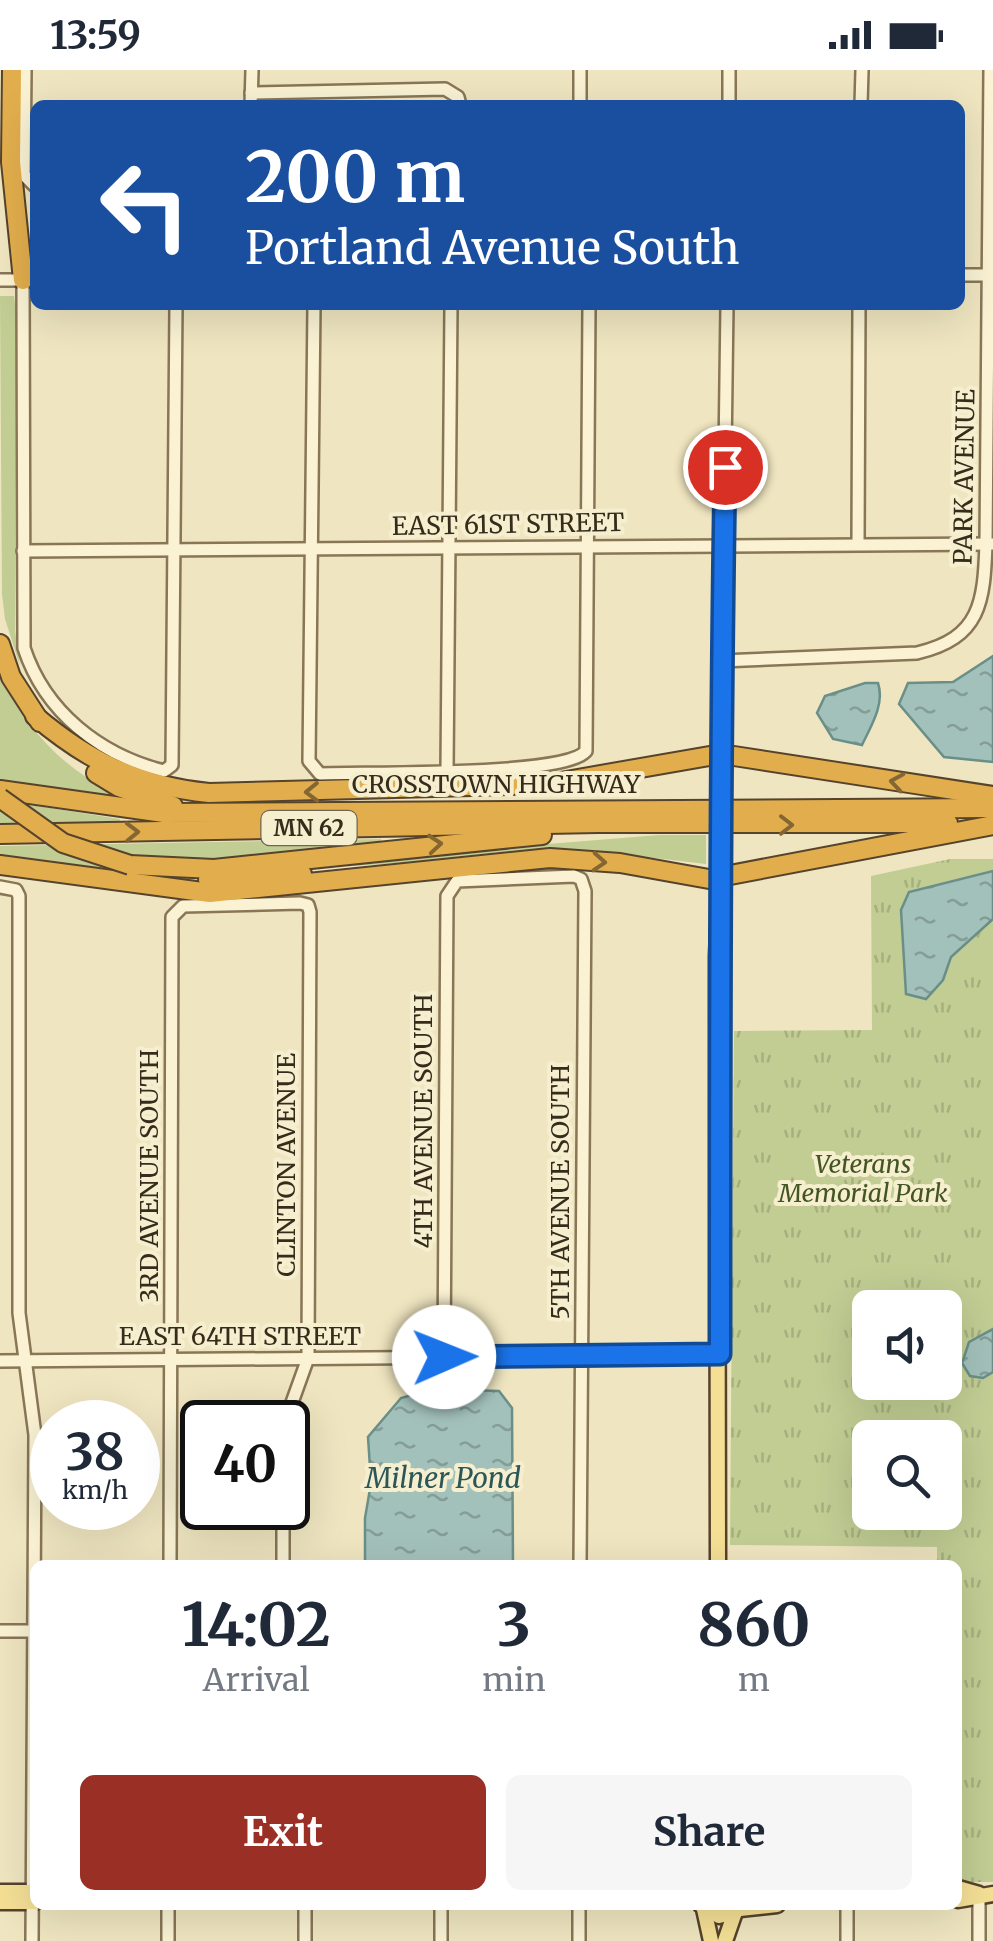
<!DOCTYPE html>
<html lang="en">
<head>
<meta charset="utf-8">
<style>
  :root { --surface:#fff; --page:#f6f6f7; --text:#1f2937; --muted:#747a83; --accent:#992f25 }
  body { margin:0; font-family:Merriweather,serif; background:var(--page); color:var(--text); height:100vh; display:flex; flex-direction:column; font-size:38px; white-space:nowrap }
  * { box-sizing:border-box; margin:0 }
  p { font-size:32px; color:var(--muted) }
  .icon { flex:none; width:55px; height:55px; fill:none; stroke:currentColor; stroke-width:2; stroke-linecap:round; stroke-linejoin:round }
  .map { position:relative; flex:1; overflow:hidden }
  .details { position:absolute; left:30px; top:1490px; width:932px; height:350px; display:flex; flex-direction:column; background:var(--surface); border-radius:15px; box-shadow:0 10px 40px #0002 }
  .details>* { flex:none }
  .banner { position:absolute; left:30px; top:30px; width:935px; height:210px; border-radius:15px; box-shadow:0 10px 40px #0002; background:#1a4fa0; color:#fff; overflow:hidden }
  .fabs { position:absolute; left:852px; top:1220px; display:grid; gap:20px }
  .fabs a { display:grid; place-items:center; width:110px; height:110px; border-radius:15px; background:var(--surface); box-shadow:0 10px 40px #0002; font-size:50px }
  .speed { position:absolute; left:30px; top:1330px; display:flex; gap:20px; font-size:50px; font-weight:700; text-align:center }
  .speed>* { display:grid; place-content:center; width:130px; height:130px; border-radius:50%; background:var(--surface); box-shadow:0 10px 40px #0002; line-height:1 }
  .speed small { font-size:25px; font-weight:400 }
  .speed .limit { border:5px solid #111; border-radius:15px; background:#fff; color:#111 }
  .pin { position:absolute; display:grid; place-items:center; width:85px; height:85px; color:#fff; margin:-42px; border:5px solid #fff; border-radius:50%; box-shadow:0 2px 10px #0007 }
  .me { position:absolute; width:110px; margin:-55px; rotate:89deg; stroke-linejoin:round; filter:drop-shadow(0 0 8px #0008) }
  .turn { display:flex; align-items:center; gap:35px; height:210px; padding:0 50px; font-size:45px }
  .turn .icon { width:130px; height:130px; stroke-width:2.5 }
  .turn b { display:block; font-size:70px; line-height:85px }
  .eta { display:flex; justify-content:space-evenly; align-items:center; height:170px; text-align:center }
  .eta b { font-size:60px; font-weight:700; line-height:70px }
  .primary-button { display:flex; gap:20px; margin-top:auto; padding:20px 50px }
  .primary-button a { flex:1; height:115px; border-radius:15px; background:var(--accent); color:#fff; font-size:40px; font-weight:700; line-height:115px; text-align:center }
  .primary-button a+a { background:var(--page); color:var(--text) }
  .status { display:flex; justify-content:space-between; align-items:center; height:70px; padding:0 50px; background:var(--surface); direction:ltr }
  .status svg { height:28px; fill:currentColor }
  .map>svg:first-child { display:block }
</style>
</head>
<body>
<div class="status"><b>13:59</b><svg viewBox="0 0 49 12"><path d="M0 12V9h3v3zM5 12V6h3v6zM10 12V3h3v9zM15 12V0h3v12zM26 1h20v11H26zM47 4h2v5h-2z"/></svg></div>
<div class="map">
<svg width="993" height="1871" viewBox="0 0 993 1871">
  <defs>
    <pattern id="park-tufts" width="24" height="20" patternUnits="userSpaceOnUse" patternTransform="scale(2.5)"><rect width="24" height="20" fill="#c1cd93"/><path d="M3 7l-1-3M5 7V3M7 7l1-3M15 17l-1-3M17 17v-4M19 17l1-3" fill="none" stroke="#a6b07e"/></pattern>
    <pattern id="water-ripples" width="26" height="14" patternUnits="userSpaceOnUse" patternTransform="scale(2.5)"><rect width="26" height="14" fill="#a3c1bb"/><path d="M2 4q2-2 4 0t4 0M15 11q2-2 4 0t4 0" fill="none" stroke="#869d97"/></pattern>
  </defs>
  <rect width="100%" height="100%" fill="#efe5c0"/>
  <g fill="#c1cd93">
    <polygon points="0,226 14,226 16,243 15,561 20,596 5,549 2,524"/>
    <path d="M0,603C18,645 48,682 86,707C99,715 118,721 127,731L0,710Z"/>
    <polygon points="0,730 120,749 119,755 0,760"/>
    <polygon points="659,765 706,765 706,794 586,780 354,796 353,790"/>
    <path d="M381,769V774L195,792L194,815L304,808C258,841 62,797 0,791V776Z"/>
  </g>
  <path fill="url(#park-tufts)" fill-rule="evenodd" d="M950,789H993V1812H958V1495H937V1477L730,1475L734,961L872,960L871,806ZM870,1238H945V1312H870ZM870,1368H945V1442H870Z"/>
  <g fill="url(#water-ripples)" stroke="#6a8f89" stroke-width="2.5">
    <polygon points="993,586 993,692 944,687 899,634 908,613 953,612"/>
    <path d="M865,613H878C885,634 871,656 862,675L833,669L817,643L825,626Z"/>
    <polygon points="993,801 993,849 951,887 943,910 926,929 906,924 901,840 909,822"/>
    <polygon points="993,1259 993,1302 983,1308 970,1306 962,1293 969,1272"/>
    <polygon points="433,1319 499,1321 512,1338 513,1495 365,1495 365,1448 371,1413 368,1367 401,1328"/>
  </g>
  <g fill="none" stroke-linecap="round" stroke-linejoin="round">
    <defs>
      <g id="minor">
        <polyline points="25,0 24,105 35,116"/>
        <polyline points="251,23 445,19 458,27 460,35"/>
        <polyline points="251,35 252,0"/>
        <polyline points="580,35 580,0"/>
        <polyline points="729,35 729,0"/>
        <polyline points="861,35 862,0"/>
        <polyline points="960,205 993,205"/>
        <polyline points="0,210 35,210"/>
        <path d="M23,210L24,578C45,642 100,685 164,701L172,695L176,235"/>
        <path d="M314,235L309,691L320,704C363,702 565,707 586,681L589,235"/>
        <polyline points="858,474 859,235"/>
        <polyline points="23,481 993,474"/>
        <path d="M721,591L917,583C981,568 984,532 986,473L990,0"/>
        <polyline points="721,684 727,235"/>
        <polyline points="447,700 451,235"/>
        <polyline points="0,817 16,820 19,826 19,1243 35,1365 32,1871"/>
        <polyline points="444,1287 447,826 457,811 574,806 581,809 585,821 580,1495"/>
        <polyline points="0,1291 719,1285"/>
        <polyline points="170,1495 172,847 183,836 300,833 308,835 310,842 308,1288 285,1352"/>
        <polyline points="283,1495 283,1438"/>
        <polyline points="0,1561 35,1561"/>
        <polyline points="979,1824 979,1871"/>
        <polyline points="579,1835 579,1871"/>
        <polyline points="168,1871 168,1835"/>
        <polyline points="305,1871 305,1835"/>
        <polyline points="441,1871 441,1835"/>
        <polyline points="847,1871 847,1835"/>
      </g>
      <g id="major">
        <polyline points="718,1495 717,886 722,776"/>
        <polyline points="958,1818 979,1824"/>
        <polyline points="0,1822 35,1822"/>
        <polyline points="958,1830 993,1824"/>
        <polyline points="0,1832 35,1832"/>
        <polyline points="701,1835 719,1846 735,1842 743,1835"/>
        <polyline points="704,1839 711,1871"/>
        <polyline points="740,1839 777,1835"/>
        <polyline points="725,1871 735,1842"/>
      </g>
      <g id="highway">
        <polyline points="12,0 11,92 23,210"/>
        <polyline points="0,574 11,607 40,652"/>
        <path d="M35,646C88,691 138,716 209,723L549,714L721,684L993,726"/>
        <polyline points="96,703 119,717 173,736"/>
        <polyline points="0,720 164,743 993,738"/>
        <polyline points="0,764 598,753 948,753"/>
        <polyline points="0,795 210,823 550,788 620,793 709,809 993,755"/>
        <polyline points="130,795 214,799 542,765"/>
        <polyline points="208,810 302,804"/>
      </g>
    </defs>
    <use href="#minor" stroke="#887657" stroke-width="16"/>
    <use href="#major" stroke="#56432c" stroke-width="19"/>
    <use href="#highway" stroke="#56432c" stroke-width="22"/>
    <use href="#minor" stroke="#faf2d3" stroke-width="11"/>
    <use href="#major" stroke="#f4df95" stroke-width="14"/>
    <use href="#highway" stroke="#e2ae4d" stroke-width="18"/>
    <defs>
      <polyline id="major-bridge" points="721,706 722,776"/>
      <polyline id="highway-bridge" points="0,728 63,773 130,795"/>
    </defs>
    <use href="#major-bridge" stroke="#56432c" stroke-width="19" stroke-linecap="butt"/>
    <use href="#highway-bridge" stroke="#56432c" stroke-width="22" stroke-linecap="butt"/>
    <use href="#major-bridge" stroke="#f4df95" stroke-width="14"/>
    <use href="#highway-bridge" stroke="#e2ae4d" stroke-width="18"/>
  </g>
  <defs><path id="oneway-chevron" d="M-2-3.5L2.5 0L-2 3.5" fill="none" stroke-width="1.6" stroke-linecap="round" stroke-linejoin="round" transform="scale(2.5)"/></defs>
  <g stroke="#846632">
    <use href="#oneway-chevron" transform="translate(897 712) rotate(-171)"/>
    <use href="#oneway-chevron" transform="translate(312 722) rotate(179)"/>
    <use href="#oneway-chevron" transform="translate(786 755)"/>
    <use href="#oneway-chevron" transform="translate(132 762) rotate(-1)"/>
    <use href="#oneway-chevron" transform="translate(435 774) rotate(-5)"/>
    <use href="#oneway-chevron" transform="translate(599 792) rotate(4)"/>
  </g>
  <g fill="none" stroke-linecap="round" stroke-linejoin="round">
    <defs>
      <path id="route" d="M444,1287L720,1284C720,988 720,693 725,397"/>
    </defs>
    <use href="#route" stroke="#114b97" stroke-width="25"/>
    <use href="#route" stroke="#1a73e8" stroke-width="18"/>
  </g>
  <g text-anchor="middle" stroke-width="8" stroke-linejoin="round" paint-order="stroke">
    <rect fill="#f6efcf" stroke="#706652" stroke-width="2.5" x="261.5" y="741" width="95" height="34" rx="8"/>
    <g font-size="22" font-weight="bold" fill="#372c1c">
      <text x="309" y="766">MN 62</text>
    </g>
    <g font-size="25" fill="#372c1c" stroke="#f6efcf">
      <text transform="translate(964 407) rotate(-89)" y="9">PARK AVENUE</text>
      <text transform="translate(508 454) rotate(-1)" y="9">EAST 61ST STREET</text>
      <text x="496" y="723">CROSSTOWN HIGHWAY</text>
      <text transform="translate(423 1051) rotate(-90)" y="9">4TH AVENUE SOUTH</text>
      <text transform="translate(286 1095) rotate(-90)" y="9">CLINTON AVENUE</text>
      <text transform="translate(149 1106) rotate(-90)" y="9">3RD AVENUE SOUTH</text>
      <text transform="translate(560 1122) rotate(-90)" y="9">5TH AVENUE SOUTH</text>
      <text x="240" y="1275">EAST 64TH STREET</text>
    </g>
    <g font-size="25" font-style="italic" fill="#435522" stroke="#f6efcf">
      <text x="863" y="1103">Veterans<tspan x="863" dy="29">Memorial Park</tspan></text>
    </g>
    <g font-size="28" font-style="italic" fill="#2b5758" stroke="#f6efcf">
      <text x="443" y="1418">Milner Pond</text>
    </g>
  </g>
</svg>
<div class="fabs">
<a><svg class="icon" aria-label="sound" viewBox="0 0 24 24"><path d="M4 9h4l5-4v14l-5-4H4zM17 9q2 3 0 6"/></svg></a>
<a><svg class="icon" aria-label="search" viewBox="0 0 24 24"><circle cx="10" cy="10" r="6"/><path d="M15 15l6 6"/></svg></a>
</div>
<div class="speed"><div>38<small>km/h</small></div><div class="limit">40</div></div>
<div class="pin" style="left:725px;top:397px;background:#d93025"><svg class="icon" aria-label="arrive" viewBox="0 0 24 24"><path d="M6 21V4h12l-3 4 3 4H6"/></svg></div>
<svg class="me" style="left:444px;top:1287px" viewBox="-20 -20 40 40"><circle r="19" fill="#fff"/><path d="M0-13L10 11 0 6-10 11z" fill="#1a73e8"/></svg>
<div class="banner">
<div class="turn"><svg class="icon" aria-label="left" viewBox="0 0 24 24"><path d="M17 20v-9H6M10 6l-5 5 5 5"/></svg><div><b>200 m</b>Portland Avenue South</div></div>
</div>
<section class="details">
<div class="eta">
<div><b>14:02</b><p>Arrival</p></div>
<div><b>3</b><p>min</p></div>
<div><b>860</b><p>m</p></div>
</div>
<div class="primary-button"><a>Exit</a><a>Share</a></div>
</section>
</div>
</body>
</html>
